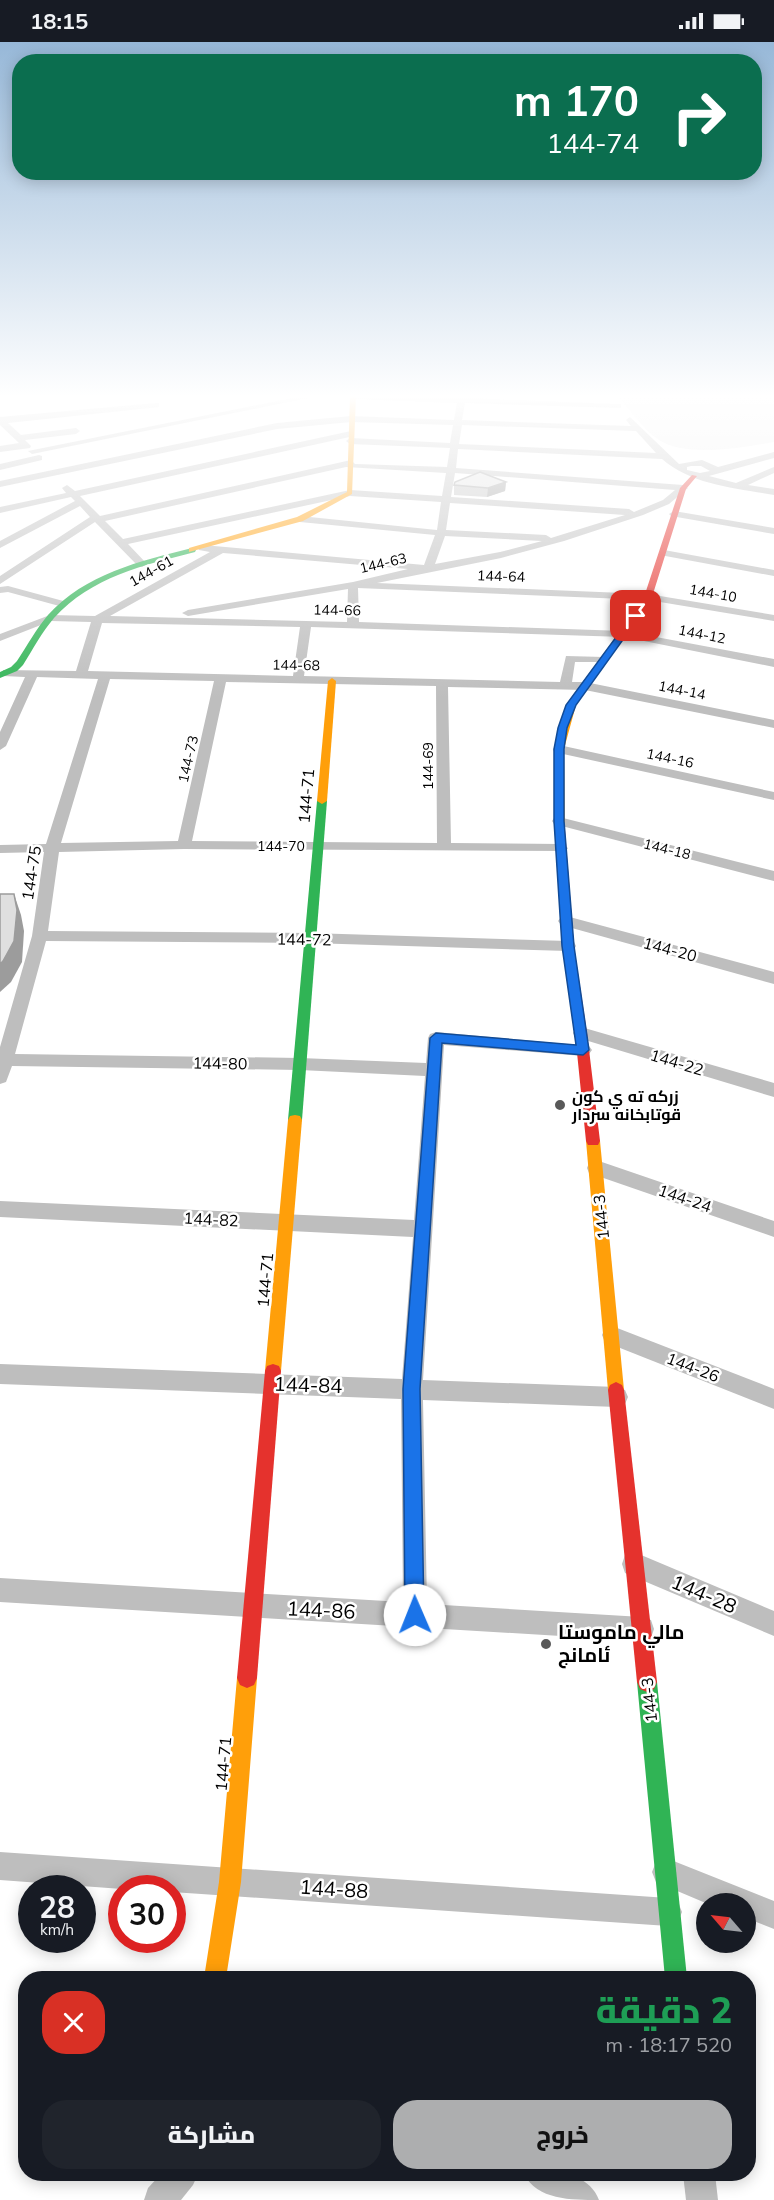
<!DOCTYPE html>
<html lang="ar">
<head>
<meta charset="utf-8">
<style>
  :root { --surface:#171b24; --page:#20242c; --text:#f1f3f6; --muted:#9ea1a6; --accent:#adaeaf }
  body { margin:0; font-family:Mulish,Cairo,sans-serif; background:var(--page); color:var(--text); direction:rtl; height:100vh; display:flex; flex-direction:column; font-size:22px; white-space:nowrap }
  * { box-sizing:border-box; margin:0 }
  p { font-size:20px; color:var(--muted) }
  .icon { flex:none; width:33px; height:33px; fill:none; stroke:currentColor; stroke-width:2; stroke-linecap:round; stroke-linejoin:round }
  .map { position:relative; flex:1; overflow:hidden; direction:ltr }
  .drawer { position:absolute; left:18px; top:1929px; width:738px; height:210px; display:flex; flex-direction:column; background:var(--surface); border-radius:24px; box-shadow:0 3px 15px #0003; direction:rtl }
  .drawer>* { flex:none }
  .top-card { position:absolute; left:12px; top:12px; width:750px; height:126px; border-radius:24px; box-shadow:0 3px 15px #0003; direction:rtl; background:#0b6e4f; color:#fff; overflow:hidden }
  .needle { width:39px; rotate:298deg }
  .buttons { position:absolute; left:696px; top:1851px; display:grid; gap:12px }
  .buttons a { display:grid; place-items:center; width:60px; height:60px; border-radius:50%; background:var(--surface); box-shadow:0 3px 15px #0003; font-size:30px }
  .speed { position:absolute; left:18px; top:1833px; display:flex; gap:12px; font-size:30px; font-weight:700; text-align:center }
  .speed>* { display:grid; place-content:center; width:78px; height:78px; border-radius:50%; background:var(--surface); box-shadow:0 3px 15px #0003; line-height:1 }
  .speed small { font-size:15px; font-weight:400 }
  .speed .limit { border:9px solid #d22; background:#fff; color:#111 }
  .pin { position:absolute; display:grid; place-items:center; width:51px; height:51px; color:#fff; margin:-26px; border-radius:12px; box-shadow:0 3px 9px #0006 }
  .me { position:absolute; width:66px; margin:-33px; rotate:359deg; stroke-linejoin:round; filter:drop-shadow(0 0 4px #0008) }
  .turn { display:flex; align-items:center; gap:21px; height:126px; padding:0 24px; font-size:27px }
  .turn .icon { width:78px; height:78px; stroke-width:2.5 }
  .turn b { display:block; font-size:42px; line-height:51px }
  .round { display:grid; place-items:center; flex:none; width:63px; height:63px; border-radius:24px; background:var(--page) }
  .headline { display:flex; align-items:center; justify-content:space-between; height:102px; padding:0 24px }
  h1 { font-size:36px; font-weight:800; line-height:45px; color:#1e9e55 }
  .button { display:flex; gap:12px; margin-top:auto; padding:12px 24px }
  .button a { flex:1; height:69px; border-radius:24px; background:var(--accent); color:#111; font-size:24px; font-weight:800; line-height:69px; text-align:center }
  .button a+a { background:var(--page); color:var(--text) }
  .status { display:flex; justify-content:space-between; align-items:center; height:42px; padding:0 30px; background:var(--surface); direction:ltr }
  .status svg { height:16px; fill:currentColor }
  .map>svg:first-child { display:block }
</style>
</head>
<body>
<div class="status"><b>18:15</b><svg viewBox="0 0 49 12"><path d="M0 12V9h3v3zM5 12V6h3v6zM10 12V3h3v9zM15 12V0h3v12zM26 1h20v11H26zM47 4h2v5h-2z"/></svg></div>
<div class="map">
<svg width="774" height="2158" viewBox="0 0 774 2158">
  <rect width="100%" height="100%" fill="#fff"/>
  <path fill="#ececec" d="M617,354H774V400C743,405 687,416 659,398C643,388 631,368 617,354Z"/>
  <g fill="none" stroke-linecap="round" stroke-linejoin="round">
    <g fill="#bebebe" fill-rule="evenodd">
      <polygon points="302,354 318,354 32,412 28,409"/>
      <path d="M350,354L458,356V354H466V356L618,362H621V366L465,361L462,378L631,384L626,378L630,375L679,422L702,418L718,425L774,410V416L709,434L736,441L774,425V431L748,443L774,447V453C735,446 692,443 662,417L458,407L456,426L683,443L688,446L669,462L643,473L564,499L501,516L377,541L648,552L774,573V579L648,558L358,546L359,580L624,589L774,617V625L624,595L311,585L304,634L560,640L566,614L604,615L608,616V620H575L572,640H585L774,678V686L585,648L448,645L451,801L561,802L568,806L566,809L184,807L59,810L48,889L310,891L568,899L574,900L576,904L574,908L568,909L310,901L46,899L15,1012L300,1016L426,1021L428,996L430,992L436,990L589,1004L592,1008L589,1012L583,1014L444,1003L423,1338L617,1345L625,1348L628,1355L625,1362L617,1365L423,1358L427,1562L642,1575L651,1578L654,1587L651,1596L642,1599L0,1560V1536L403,1560L401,1357L0,1342V1322L402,1337L413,1195L0,1175V1159L414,1178L425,1034L300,1028L12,1024L6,1040L0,1042V1005L32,894L44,810L0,811V803L46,802L98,637L37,635L6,704L0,708V690L25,635L3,634V628L76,629L91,580L51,579L0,599V592L50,573L95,574L210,510L199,508L198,506L203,503L424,523L435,493L300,480L295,477L300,474L437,488L441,460L350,454L128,502L147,522L142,525L138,524L95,480L0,542V534L90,475L80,464L0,506V499L75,459L71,455L0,471V465L66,451L62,446L67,443L75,449L351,389L354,390V394L80,454L100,474L351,418L355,422L447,425L450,406L350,402L346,399L350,396L450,401L453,383L351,380L277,387L0,445V439L277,381L351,374L454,378L457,361L353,357ZM462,383L636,389L656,411L459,402ZM691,424H701L710,429L700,431L687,428V425ZM346,425L446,431L442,454L350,448L123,497L105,479ZM455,431L675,448L663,458L634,470L629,467L451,455ZM450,461L625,473L551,496L546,493L446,488ZM445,494L542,499L500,510L435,522ZM223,511L408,527L353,540L188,568L182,571L188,574L348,547L347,580L110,574ZM102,581L300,585L293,634L88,629ZM110,637L214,639L178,799L61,801ZM226,640L436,644L437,801L192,799Z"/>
      <polygon points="156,361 159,361 159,365 8,381 21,393 76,386 80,389 76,392 25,398 31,404 30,406 0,410 0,404 19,401 0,383 0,375"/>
      <polygon points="39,413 42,414 42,418 0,428 0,422"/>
      <polygon points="674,469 774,486 774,492 671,474 669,472"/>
      <polygon points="664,508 774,528 774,534 660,513 659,511"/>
      <polygon points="8,544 67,560 68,562 63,565 8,550 0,551 0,545"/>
      <polygon points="559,703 774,750 774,758 554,710 553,707"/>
      <polygon points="559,775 774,829 774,839 554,782 552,779 554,776"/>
      <polygon points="566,874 774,930 774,942 561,883 558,879 561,875"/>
      <polygon points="581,985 774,1041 774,1055 575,995 573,991 575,987"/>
      <polygon points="596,1118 774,1179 774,1195 589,1131 587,1126 589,1121"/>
      <polygon points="612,1284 774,1347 774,1367 605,1300 602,1293 605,1286"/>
      <polygon points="634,1510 774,1569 774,1594 625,1531 622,1522 625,1513"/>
      <polygon points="0,1810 668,1856 678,1860 682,1870 678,1880 668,1884 172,1850 172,1846 122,1847 0,1838"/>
      <polygon points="666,1816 774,1859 774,1887 746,1876 746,1862 708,1862 656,1840 652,1830 656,1820"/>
      <polygon points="161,2132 198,2132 193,2143 181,2158 144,2158 148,2146"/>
      <path d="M524,2132C551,2129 587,2128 599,2158C571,2158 537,2158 524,2132Z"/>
      <polygon points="683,2132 715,2132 718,2158 686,2158"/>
    </g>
    <g fill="#30b455" fill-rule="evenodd">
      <path d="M192,506L196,508L195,510C144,523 91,535 54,576C42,590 33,607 23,623L17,629L0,636V630L11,625L17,619C27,604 36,587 48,573C85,532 140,519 192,506Z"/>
      <polygon points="322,756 327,759 302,1078 300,1082 290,1082 288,1078 317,759"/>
      <polygon points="647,1630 654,1633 657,1640 687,1936 665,1936 637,1640 640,1633"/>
    </g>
    <g fill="#ff9f0a" fill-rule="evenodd">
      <polygon points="350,354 356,354 352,452 303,479 189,510 189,506 297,475 347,450"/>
      <polygon points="631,574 638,576 576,663 564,707 565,788 560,791 556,790 554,707 566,663"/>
      <polygon points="332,636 336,639 327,759 322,762 317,759 328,639"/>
      <polygon points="295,1073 300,1074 302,1078 281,1329 279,1334 273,1336 267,1334 265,1329 288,1078 290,1074"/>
      <polygon points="593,1094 598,1095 600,1099 624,1348 622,1353 616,1356 610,1353 608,1348 586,1099 588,1095"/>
      <polygon points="247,1626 254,1629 257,1636 241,1840 226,1936 204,1936 219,1840 237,1636 240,1629"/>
    </g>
    <g fill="#e5322d" fill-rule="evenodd">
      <polygon points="692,433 697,434 686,447 652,555 637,578 631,578 630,576 644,555 680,446"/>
      <polygon points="560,785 565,788 574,904 587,991 600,1099 598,1103 588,1103 586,1099 575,991 562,904 555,788"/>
      <polygon points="273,1322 279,1324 281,1329 257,1636 254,1643 247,1646 240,1643 237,1636 265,1329 267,1324"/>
      <polygon points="616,1340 622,1343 624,1348 657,1640 654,1647 647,1650 640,1647 637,1640 608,1348 610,1343"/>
    </g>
  </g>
  <polygon fill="#c0c0c0" points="506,440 505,449 487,455 454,453 454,443"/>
  <g fill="#9c9c9c">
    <polygon points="506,440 505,449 487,455 488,446"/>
    <polygon points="14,852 21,873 24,889 22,920 11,940 0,950 0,922"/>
  </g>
  <g fill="#dfdfdf" stroke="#9c9c9c" stroke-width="1.5">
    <polygon points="480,430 506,440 488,446 454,443 455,440"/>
    <polygon points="0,852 14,852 17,868 14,899 3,919 0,922"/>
  </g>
  <linearGradient id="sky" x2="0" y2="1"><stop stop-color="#97b8d8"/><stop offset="0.54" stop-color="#fff"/><stop offset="1" stop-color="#fff" stop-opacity="0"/></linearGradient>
  <rect width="774" height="656" fill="url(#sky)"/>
  <polygon fill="#1a73e8" stroke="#114b97" stroke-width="1.5" points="633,572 640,574 576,663 567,686 564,707 564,779 574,904 589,1008 583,1013 442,1001 420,1347 424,1573 421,1580 415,1583 408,1580 405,1573 403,1347 430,996 436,991 576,1003 562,904 554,779 554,707 558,686 566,663"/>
  <g fill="#595959" stroke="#fff" stroke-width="2">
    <circle cx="560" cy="1063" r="6"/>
    <circle cx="546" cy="1602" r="6"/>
  </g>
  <g text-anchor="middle" stroke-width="5" stroke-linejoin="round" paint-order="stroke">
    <g font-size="14" fill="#000" stroke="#fff">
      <text transform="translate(383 521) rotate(-13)" y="5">144-63</text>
      <text transform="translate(151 529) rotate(-29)" y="5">144-61</text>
      <text transform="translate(501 534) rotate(2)" y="5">144-64</text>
      <text transform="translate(713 551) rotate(10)" y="5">144-10</text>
      <text transform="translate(337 568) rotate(1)" y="5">144-66</text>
      <text transform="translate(702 592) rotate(11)" y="5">144-12</text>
      <text transform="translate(296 623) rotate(1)" y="5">144-68</text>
      <text transform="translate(682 648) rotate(11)" y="5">144-14</text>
      <text transform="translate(670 716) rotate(12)" y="5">144-16</text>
      <text transform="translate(188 717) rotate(-77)" y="5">144-73</text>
      <text transform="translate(428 724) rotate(-90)" y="5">144-69</text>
      <text x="281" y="809">144-70</text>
      <text transform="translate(667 807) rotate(14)" y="5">144-18</text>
    </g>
    <g font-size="16" fill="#000" stroke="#fff">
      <text transform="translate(306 754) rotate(-85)" y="6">144-71</text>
      <text transform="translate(31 831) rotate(-81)" y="6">144-75</text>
      <text transform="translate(304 897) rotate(1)" y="6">144-72</text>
      <text transform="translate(670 907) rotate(15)" y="6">144-20</text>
      <text transform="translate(677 1020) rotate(17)" y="6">144-22</text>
      <text transform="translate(220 1021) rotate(1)" y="6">144-80</text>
      <text transform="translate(685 1156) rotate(19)" y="6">144-24</text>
      <text transform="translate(601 1175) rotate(-96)" y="6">144-3</text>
      <text transform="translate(211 1177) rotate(3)" y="6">144-82</text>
      <text transform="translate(265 1238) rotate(-85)" y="6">144-71</text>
      <text transform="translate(693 1325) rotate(21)" y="6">144-26</text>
      <text transform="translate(649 1658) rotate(-96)" y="6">144-3</text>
      <text transform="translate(223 1722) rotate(-85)" y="6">144-71</text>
    </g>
    <g font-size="16" font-weight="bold" fill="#000" stroke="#fff" text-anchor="start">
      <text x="572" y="1060">زركه ته ي كون<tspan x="572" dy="18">قوتابخانه سردار</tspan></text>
    </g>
    <g font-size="20" fill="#000" stroke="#fff">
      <text transform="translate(308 1343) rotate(2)" y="7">144-84</text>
      <text transform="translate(704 1552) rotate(23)" y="7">144-28</text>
      <text transform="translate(321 1568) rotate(3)" y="7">144-86</text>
      <text transform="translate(334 1847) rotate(4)" y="7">144-88</text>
    </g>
    <g font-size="20" font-weight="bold" fill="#000" stroke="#fff" text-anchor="start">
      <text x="558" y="1597">مالي ماموستا<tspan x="558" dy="23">ئامانج</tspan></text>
    </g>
  </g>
</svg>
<div class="buttons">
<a><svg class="needle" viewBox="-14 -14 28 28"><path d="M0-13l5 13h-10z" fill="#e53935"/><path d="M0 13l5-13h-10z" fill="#9ea1a6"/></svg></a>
</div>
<div class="speed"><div>28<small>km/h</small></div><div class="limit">30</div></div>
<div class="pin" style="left:636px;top:574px;background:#d93025"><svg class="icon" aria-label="arrive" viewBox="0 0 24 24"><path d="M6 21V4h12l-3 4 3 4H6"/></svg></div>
<svg class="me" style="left:415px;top:1573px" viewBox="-20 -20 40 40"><circle r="19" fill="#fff"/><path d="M0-13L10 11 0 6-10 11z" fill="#1a73e8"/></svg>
<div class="top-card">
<div class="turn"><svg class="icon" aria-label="right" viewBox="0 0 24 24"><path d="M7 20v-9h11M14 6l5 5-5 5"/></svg><div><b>170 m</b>144-74</div></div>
</div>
<section class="drawer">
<div class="headline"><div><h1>2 دقيقة</h1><p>520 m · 18:17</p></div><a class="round" style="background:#d93025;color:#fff"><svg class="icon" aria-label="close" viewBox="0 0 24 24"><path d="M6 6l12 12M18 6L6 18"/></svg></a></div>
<div class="button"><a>خروج</a><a>مشاركة</a></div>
</section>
</div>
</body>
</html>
